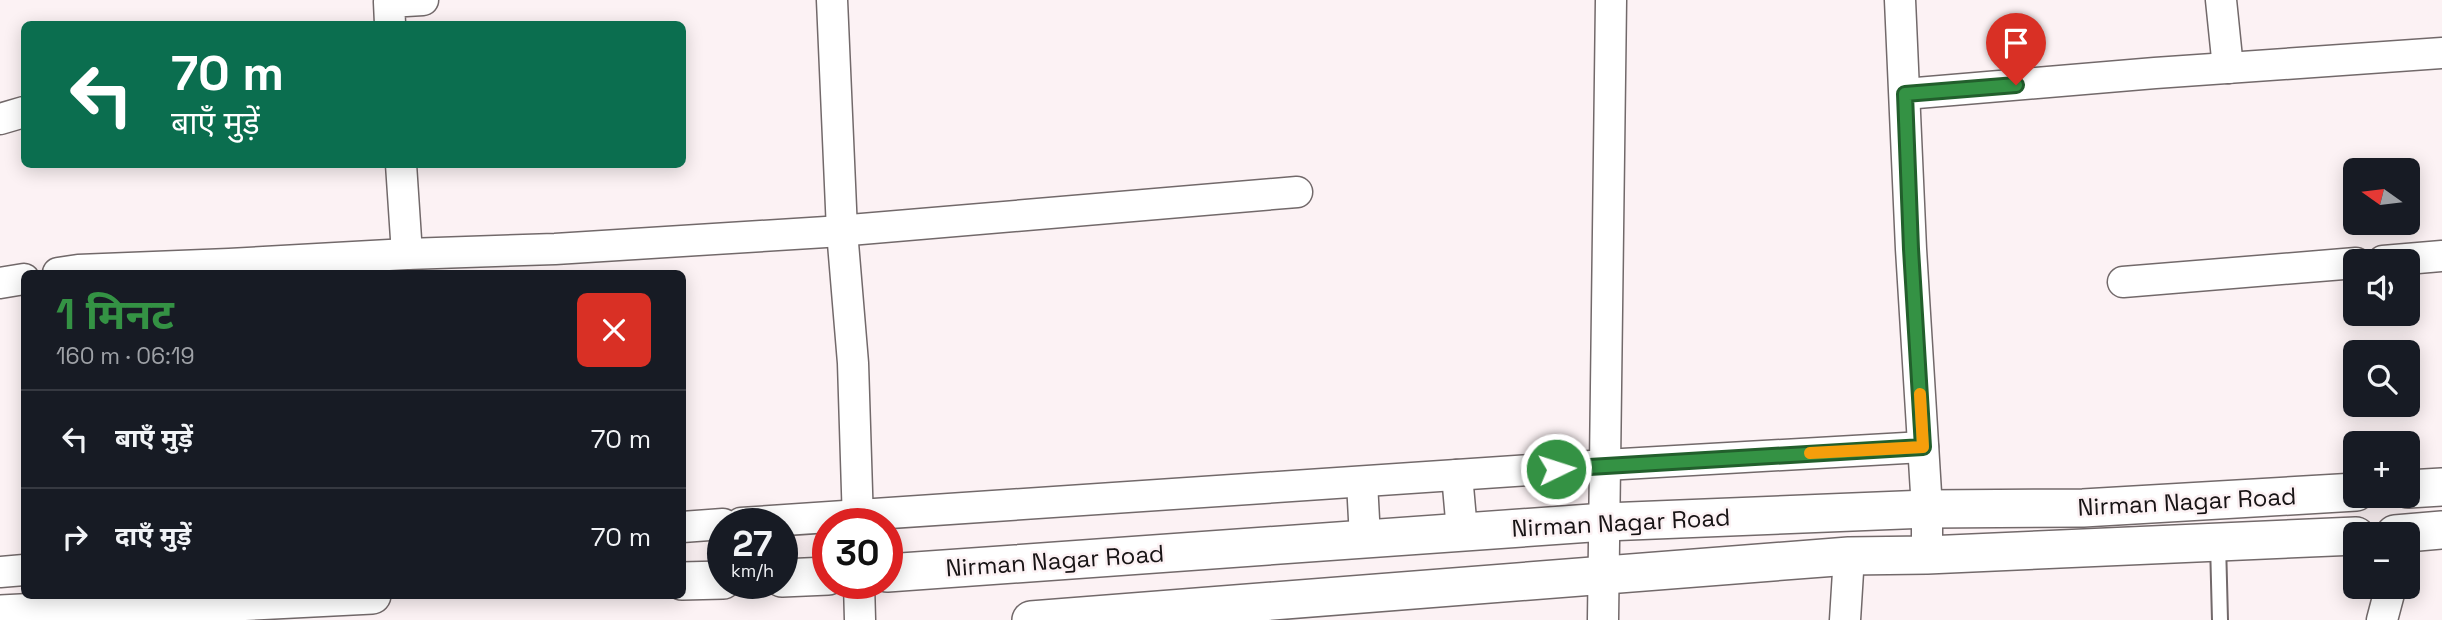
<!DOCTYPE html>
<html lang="hi">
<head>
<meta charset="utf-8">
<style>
  :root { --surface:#171b24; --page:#242831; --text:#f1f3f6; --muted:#9ea1a6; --line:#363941; --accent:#349244 }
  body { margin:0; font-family:"Space Grotesk","Noto Sans Devanagari",sans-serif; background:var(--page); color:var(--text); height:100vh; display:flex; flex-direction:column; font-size:26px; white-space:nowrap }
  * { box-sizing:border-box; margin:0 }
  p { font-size:23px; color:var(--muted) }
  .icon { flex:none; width:38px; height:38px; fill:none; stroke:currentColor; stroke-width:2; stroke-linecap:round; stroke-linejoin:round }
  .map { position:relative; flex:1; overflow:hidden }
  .panel { position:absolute; left:21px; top:270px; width:665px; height:329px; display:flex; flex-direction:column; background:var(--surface); border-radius:10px; box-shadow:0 4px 18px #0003 }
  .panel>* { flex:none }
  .hud { position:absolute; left:21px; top:21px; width:665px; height:147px; border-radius:10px; box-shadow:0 4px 18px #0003; background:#0b6e4f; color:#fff; overflow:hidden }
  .needle { width:46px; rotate:284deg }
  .tools { position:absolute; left:2343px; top:158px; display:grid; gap:14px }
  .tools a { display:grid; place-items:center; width:77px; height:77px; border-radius:10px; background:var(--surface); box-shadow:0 4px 18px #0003; font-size:35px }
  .speed { position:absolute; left:707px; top:508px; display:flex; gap:14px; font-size:35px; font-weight:700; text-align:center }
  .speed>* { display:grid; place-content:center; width:91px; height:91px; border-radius:50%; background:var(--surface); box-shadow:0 4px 18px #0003; line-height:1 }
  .speed small { font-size:18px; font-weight:400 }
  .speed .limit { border:10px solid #d22; background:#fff; color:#111 }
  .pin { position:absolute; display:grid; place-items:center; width:60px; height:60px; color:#fff; margin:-72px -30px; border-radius:50% 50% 50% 0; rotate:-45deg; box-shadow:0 0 7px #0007 }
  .pin .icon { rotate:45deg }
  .me { position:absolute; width:77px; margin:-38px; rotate:86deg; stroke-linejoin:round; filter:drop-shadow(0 0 5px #0008) }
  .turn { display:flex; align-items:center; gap:24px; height:147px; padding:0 35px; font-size:32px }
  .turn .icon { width:91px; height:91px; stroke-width:2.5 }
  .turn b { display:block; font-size:49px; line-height:60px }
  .round { display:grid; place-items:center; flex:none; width:74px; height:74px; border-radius:10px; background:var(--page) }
  .head { display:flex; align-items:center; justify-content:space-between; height:119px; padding:0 35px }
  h1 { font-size:42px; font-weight:700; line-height:52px; color:var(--accent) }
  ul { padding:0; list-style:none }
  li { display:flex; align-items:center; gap:21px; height:98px; padding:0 35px; border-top:2px solid var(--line) }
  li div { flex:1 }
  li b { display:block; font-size:26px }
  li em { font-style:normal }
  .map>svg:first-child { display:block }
</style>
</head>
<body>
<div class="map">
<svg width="2442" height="620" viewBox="0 0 2442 620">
  <rect width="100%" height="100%" fill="#fcf2f4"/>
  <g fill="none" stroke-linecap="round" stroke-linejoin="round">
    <defs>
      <polyline id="service" points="2218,543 2220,620"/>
      <g id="minor">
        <polyline points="832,0 842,231 853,363 858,523"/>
        <polyline points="1900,0 1911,249 1927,509 1927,555"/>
        <polyline points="2221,0 2228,68"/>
        <polyline points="390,24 389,2 423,0"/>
        <polyline points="1905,94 2155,73 2442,53"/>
        <polyline points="0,119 24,112"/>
        <polyline points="401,164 407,254"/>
        <polyline points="2383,261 2442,256"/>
        <polyline points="58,273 78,270 229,264 407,254 555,249 826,232 1297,192"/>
        <polyline points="2123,282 2356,263"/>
        <polyline points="0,283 24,279"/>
        <polyline points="1457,475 1462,531"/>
        <polyline points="1362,482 1365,538"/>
        <polyline points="741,523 1605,465 1923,447"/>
        <polyline points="682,527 723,524"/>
        <polyline points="0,572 24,570"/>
        <polyline points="859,583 860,620"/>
        <polyline points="1603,620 1611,0"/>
        <polyline points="1845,620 1849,556"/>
        <polyline points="2382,620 2391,586"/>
      </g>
      <g id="tertiary">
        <polyline points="2408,489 2442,487"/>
        <polyline points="2395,534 2442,530"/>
        <polyline points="887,573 1605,522 1927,509 2083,508 2356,492"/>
        <polyline points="782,578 828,576"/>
        <polyline points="682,581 723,580"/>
        <polyline points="0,614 372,595"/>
        <polyline points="1031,620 1849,556 1927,555 2356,536"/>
      </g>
    </defs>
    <use href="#service" stroke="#72696a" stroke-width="18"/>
    <use href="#minor" stroke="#72696a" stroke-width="33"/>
    <use href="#tertiary" stroke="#72696a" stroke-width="40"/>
    <use href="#service" stroke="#fff" stroke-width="14"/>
    <use href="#minor" stroke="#fff" stroke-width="30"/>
    <use href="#tertiary" stroke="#fff" stroke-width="37"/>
  </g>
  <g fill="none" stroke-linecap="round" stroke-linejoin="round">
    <defs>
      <polyline id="route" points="1556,469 1923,447 1911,249 1905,94 2016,85"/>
    </defs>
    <use href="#route" stroke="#225f2c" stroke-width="18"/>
    <use href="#route" stroke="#349244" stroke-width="12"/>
    <polyline stroke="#f59e0b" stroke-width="12" points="1810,453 1923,447 1920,394"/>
  </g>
  <g text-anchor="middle" stroke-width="5" stroke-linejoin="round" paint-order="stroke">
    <g font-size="24" fill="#181415" stroke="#fcf2f4">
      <text transform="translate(2187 502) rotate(-3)" y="8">Nirman Nagar Road</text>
      <text transform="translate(1621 523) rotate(-3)" y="8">Nirman Nagar Road</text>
      <text transform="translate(1055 561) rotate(-4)" y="8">Nirman Nagar Road</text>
    </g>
  </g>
</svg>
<div class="tools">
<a><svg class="needle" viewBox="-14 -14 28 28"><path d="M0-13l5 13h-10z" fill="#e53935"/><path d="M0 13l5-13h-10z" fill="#9ea1a6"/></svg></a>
<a><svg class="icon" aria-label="sound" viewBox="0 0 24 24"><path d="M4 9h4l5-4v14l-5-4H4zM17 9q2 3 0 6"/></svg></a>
<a><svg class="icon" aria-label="search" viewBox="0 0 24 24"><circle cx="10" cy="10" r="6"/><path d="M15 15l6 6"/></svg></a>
<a>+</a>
<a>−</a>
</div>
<div class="speed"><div>27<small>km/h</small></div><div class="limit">30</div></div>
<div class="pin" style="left:2016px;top:85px;background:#d93025"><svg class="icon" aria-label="arrive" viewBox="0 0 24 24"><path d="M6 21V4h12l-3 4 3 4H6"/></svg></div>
<svg class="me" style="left:1556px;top:469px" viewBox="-20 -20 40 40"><circle r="17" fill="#349244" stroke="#fff" stroke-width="3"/><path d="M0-11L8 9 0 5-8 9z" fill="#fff"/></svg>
<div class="hud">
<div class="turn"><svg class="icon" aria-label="left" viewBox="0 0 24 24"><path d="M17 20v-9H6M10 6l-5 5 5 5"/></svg><div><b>70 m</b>बाएँ मुड़ें</div></div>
</div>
<section class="panel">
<div class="head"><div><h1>1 मिनट</h1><p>160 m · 06:19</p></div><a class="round" style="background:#d93025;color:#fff"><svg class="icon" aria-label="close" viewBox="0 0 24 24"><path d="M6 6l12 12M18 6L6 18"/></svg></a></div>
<ul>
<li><svg class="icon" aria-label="left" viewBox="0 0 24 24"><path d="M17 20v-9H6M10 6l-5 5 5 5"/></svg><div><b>बाएँ मुड़ें</b></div><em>70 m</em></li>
<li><svg class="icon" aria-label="right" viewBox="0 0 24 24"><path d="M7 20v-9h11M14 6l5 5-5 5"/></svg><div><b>दाएँ मुड़ें</b></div><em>70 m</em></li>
</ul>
</section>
</div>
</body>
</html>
